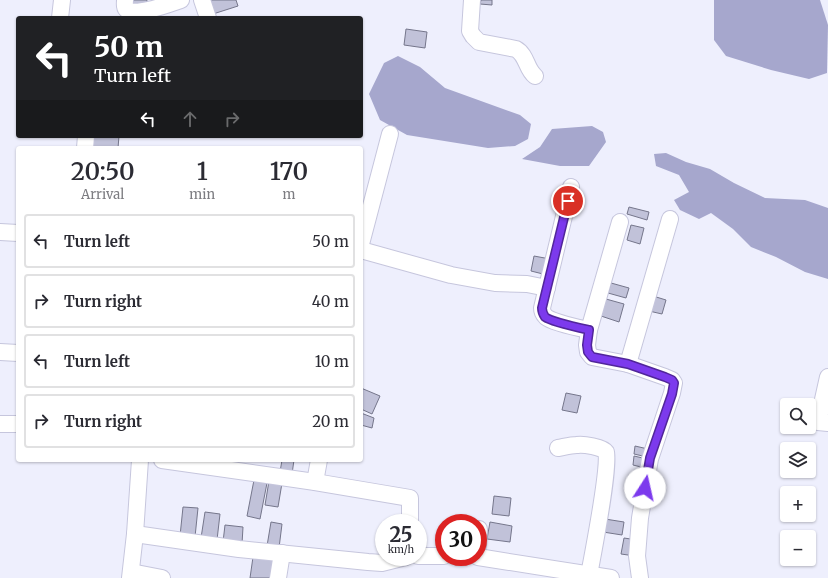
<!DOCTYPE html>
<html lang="en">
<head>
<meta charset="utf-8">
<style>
  :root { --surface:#fff; --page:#f7f7f7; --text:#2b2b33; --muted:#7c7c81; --line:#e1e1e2 }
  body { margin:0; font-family:Merriweather,serif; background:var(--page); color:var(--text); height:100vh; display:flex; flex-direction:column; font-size:15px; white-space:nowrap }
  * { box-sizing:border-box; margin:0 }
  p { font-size:13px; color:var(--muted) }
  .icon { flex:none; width:22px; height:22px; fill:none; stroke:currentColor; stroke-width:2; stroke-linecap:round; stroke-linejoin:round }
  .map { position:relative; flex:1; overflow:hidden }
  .sheet { position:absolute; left:16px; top:146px; width:347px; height:316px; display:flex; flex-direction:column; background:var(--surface); border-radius:4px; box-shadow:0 1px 3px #0004 }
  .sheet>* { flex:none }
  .hud { position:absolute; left:16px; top:16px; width:347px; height:122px; border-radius:4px; box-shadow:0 1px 3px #0004; background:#202124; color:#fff; overflow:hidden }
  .buttons { position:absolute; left:780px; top:398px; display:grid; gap:8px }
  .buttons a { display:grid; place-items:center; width:36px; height:36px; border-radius:4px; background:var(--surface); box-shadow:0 1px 3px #0004; font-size:20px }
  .speed { position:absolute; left:375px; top:514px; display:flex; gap:8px; font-size:20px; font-weight:700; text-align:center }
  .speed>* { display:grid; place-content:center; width:52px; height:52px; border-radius:50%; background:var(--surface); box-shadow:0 1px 3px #0004; line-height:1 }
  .speed small { font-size:10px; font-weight:400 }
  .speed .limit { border:6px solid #d22; background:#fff; color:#111 }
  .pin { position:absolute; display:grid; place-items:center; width:34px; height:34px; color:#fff; margin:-17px; border:2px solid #fff; border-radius:50%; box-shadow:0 1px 4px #0007 }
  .me { position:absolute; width:44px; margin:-22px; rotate:10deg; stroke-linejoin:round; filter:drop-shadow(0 0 3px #0008) }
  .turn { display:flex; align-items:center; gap:14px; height:84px; padding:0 12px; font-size:18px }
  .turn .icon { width:52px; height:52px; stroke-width:2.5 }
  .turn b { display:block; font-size:28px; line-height:34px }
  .lanes { display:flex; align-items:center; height:38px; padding:0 12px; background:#0003; justify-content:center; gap:20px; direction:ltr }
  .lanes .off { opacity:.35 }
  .eta { display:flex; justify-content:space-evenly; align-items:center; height:68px; text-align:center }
  .eta b { font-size:24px; font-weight:600; line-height:28px }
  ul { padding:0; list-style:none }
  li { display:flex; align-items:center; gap:12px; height:54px; margin:0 8px 6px; padding:0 4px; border:2px solid var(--line); border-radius:4px }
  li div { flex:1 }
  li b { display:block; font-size:15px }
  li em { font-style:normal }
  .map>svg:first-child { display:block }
</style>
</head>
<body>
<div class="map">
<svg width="828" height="578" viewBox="0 0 828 578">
  <rect width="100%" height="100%" fill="#eeeffd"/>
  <g fill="#a6a7cd">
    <polygon points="714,0 820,0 828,25 827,73 809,79 771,70 726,56 714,40"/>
    <polygon points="398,56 420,67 445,88 520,115 531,124 528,139 515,146 488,148 407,135 380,120 369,94 384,63"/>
    <polygon points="592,126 603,132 606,142 589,166 560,166 522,159 540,147 552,129"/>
    <polygon points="666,153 686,162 710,169 734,183 765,198 805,200 828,208 828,279 805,272 776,257 751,247 733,229 711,213 699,219 680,210 674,200 689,192 679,175 656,166 654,154"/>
  </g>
  <g fill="#c1c2d9" stroke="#75768b">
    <polygon points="127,0 147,0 146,6 127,3"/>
    <polygon points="209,0 236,0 238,6 213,14"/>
    <polygon points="481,0 492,0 492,5 480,4"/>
    <polygon points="406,29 427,32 425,48 404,45"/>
    <polygon points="91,136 119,136 118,148 90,148"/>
    <polygon points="629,207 649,212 647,220 627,214"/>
    <polygon points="631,225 644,228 640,244 627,240"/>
    <polygon points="534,256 550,259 547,275 531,271"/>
    <polygon points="611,283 629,288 626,298 608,293"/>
    <polygon points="653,296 666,300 662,314 649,311"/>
    <polygon points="606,299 624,304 619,322 601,316"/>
    <polygon points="361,388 380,396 372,414 361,409"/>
    <polygon points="566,393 581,396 577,413 562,410"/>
    <polygon points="361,413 374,418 372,428 361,425"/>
    <polygon points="635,446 648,449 647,457 634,454"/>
    <polygon points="634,456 647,459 645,468 633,465"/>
    <polygon points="282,460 294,460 292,474 280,472"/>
    <polygon points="254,480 267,483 260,519 247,516"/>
    <polygon points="269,481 282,483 278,507 265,505"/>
    <polygon points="494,496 511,498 509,516 492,514"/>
    <polygon points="183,507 198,508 195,537 180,536"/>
    <polygon points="205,512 220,514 217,540 201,538"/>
    <polygon points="605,519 624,522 622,535 603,532"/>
    <polygon points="271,522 282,524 279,548 267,546"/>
    <polygon points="490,522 512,526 510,542 487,539"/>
    <polygon points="225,525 243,527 242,544 223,542"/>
    <polygon points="624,538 637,540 635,556 621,554"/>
    <polygon points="253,557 273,560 271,578 250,578"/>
  </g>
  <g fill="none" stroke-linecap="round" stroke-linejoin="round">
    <defs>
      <g id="street">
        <path d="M125,0C125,3 124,7 126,9C133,18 172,3 181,0"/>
        <polyline points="202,0 208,18"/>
        <path d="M472,0L470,31L473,36L479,42L516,49C527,55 526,69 535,76"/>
        <polyline points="60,18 62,0"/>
        <polyline points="85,148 86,136"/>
        <path d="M571,187L542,308C542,312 543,314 546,317C552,322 579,328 589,330"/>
        <polyline points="620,222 589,330 587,345 588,352 592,357 628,364"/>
        <polyline points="0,232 18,233"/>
        <polyline points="361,244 390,134"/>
        <polyline points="361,250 451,275 495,283 527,284 547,288"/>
        <polyline points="0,352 18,353"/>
        <polyline points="828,377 818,422 828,423"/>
        <polyline points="0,424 18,424"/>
        <path d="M558,448C564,447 570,445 577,445C583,444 603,447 606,452C611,461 592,559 589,575"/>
        <polyline points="162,460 315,482 410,498 410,523"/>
        <polyline points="315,482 319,460"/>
        <polyline points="135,534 239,549 368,562 382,563 406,557"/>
        <polyline points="478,546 479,529"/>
        <polyline points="418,556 444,556"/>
        <polyline points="478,557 611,578"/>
        <polyline points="131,572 162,578"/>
        <polyline points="130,578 135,534 140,460"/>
        <polyline points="278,578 282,553"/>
        <polyline points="640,578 637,556 640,518 650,459 672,393 674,383 672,380 665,377 628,364 670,219"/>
      </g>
    </defs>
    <use href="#street" stroke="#c6c6dd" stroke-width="18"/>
    <use href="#street" stroke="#fff" stroke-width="16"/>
  </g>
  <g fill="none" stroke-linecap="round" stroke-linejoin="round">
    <defs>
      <path id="route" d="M568,201L542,308C542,312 543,314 545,317C552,322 580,328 589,330L587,345L588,352L592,357L628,364L665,377L672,380L674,383L672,394L650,458L645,488"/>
    </defs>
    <use href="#route" stroke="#51269a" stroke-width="10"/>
    <use href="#route" stroke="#7c3aed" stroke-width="7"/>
  </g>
</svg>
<div class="buttons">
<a><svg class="icon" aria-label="search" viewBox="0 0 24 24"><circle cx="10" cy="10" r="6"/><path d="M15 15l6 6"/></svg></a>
<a><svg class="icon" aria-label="layers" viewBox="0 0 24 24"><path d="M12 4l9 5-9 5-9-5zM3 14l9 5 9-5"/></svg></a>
<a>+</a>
<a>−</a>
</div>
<div class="speed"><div>25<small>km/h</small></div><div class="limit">30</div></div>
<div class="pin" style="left:568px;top:201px;background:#d93025"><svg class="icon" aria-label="arrive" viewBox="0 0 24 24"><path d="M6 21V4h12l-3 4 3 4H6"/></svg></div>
<svg class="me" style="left:645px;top:488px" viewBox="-20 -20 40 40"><circle r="19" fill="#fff"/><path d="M0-13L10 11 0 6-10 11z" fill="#7c3aed"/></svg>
<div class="hud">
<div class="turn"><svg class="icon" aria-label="left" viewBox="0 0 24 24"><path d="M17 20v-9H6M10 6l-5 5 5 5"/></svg><div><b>50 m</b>Turn left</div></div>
<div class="lanes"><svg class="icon" aria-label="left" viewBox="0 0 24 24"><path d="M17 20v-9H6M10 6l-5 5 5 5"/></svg><svg class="icon off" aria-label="ahead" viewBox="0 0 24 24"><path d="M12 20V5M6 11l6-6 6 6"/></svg><svg class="icon off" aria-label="right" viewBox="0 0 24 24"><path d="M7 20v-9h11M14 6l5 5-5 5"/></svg></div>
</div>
<section class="sheet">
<div class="eta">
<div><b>20:50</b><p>Arrival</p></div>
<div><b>1</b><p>min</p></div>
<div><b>170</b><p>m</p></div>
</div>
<ul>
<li><svg class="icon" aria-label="left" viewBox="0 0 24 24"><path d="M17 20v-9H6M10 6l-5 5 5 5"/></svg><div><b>Turn left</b></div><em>50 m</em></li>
<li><svg class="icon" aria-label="right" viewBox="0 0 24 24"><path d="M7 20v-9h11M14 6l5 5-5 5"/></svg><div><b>Turn right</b></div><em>40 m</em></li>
<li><svg class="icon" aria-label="left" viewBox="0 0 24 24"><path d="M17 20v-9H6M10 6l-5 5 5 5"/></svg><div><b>Turn left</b></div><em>10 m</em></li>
<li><svg class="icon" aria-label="right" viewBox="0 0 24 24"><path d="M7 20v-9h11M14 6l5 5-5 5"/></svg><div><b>Turn right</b></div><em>20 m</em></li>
</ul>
</section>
</div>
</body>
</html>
